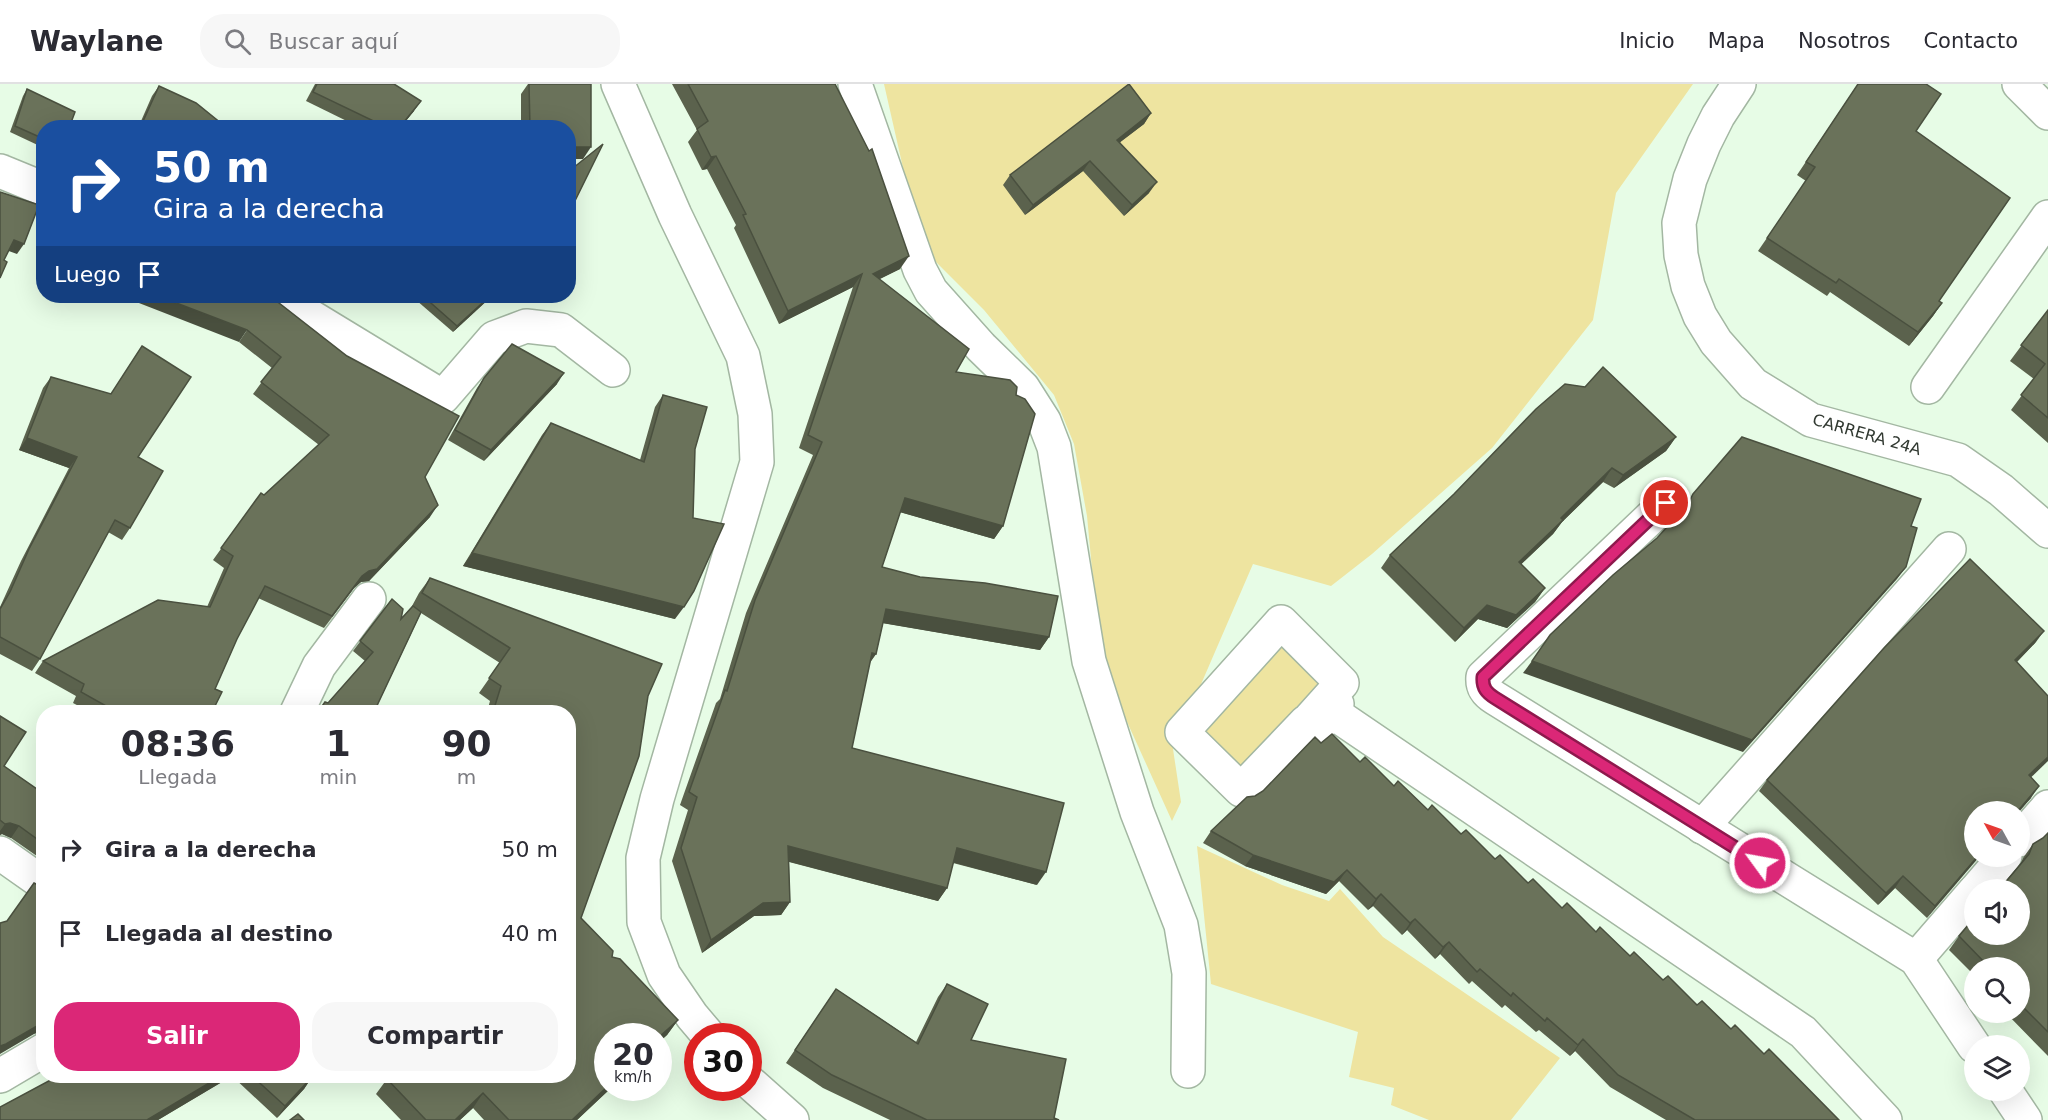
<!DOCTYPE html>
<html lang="es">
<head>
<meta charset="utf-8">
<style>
  :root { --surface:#fff; --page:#f7f7f7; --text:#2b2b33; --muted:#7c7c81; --line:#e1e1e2; --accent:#db2777 }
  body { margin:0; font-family:"DejaVu Sans",sans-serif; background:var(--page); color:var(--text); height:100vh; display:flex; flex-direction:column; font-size:22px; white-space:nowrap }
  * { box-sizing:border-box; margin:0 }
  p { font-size:20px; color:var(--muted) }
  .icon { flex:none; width:33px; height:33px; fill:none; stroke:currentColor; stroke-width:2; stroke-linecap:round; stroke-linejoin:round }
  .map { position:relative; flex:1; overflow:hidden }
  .side { position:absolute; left:36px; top:621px; width:540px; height:378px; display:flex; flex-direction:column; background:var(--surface); border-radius:24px; box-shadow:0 6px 24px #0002 }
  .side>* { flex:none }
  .banner { position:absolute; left:36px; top:36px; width:540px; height:183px; border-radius:24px; box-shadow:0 6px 24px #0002; background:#1a4fa0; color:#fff; overflow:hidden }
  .needle { width:39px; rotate:310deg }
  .controls { position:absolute; left:1964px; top:717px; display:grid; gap:12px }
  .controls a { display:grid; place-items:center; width:66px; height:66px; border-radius:50%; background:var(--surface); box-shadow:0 6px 24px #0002; font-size:30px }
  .speed { position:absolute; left:594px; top:939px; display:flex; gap:12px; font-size:30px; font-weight:700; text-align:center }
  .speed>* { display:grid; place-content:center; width:78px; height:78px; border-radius:50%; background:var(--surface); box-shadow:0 6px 24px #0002; line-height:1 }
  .speed small { font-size:15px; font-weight:400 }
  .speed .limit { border:9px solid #d22; background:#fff; color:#111 }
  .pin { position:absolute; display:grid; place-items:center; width:51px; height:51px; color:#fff; margin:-26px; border:3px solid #fff; border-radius:50%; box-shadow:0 2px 6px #0007 }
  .me { position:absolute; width:66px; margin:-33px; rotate:302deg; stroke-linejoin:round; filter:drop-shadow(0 0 4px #0008) }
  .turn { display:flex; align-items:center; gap:21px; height:126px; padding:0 18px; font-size:27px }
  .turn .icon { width:78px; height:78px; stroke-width:2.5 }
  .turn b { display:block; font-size:42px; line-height:51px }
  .then { display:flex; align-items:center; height:57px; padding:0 18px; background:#0003; gap:12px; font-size:22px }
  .eta { display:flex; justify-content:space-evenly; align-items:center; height:102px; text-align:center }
  .eta b { font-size:36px; font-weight:700; line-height:42px }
  .cta { display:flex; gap:12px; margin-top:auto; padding:12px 18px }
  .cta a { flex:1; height:69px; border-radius:24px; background:var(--accent); color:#fff; font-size:24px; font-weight:700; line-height:69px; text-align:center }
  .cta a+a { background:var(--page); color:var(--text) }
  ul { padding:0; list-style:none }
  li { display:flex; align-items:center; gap:18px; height:84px; padding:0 18px }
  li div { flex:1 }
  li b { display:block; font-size:22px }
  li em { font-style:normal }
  header { display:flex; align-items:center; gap:36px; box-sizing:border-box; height:84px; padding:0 30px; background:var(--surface); border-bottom:2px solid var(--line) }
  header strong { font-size:28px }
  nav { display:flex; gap:33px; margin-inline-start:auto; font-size:21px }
  .search { width:420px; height:54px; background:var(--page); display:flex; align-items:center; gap:15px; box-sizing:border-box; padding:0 21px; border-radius:24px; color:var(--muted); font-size:22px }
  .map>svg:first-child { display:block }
</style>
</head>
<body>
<header>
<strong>Waylane</strong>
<div class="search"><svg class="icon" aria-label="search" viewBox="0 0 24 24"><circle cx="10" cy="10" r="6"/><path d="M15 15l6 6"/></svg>Buscar aquí</div>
<nav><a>Inicio</a><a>Mapa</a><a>Nosotros</a><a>Contacto</a></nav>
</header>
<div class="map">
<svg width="2048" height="1036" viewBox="0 0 2048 1036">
  <rect width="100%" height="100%" fill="#e7fce6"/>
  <g fill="#eee4a0">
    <polygon points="884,0 1693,0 1616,109 1593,236 1492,364 1372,470 1331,502 1253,480 1173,665 1181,718 1172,737 1109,598 1092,485 1087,432 1074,360 1054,311 984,226 921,163"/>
    <polygon points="1280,546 1337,601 1243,700 1185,646"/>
    <polygon points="1197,762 1282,801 1329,817 1340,805 1383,853 1560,974 1511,1036 1429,1036 1391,1021 1394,1004 1349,993 1358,948 1211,900"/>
  </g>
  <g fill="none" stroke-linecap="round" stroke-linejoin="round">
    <defs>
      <g id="street">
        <polyline points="855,0 920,186 931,207 981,263 1023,304 1044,337 1054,363 1089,577 1137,728 1181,841 1189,889 1188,987"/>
        <polyline points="1739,0 1718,32 1704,60 1690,95 1679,139 1681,171 1688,202 1700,232 1716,258 1753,300 1811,336 1958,376 2001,406 2048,447"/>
        <polyline points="2019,0 2048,29"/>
        <polyline points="0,87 44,105"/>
        <polyline points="277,212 443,313 494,254 526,242 561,246 613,286"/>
        <polyline points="1928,303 2048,133"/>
        <path d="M1666,419L1483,593C1482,604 1487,609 1495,614L1916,875L1974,962"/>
        <polyline points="297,628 319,582 369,515"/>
        <polyline points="1332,628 1803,948 1885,1036"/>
        <polyline points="1307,638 1342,599 1281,538 1182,648 1241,706 1306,638 1315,646 1337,620"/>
        <polyline points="1702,743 1949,465"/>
        <polyline points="2019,756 2048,723"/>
        <polyline points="0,769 44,800"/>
        <polyline points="1976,806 2005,772"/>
        <polyline points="1916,875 1974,808"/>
        <polyline points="0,992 44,966"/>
        <polyline points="2005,1006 2025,1036"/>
      </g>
      <g id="secondary">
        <polyline points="618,0 675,131 743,272 755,330 757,378 657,715 643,774 644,838 664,891 692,932 709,952"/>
        <polyline points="748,997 792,1036"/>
      </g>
    </defs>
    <use href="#street" stroke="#a3b7a2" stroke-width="36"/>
    <use href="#secondary" stroke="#a3b7a2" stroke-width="36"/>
    <use href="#street" stroke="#fff" stroke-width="33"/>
    <use href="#secondary" stroke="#fff" stroke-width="33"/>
  </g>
  <g fill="#5b624d">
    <polygon points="315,0 394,0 414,27 400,44 361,44 306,17"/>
    <polygon points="528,0 591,0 583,75 568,44 521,44 521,10"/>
    <polygon points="672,0 835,0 900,185 879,195 956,288 1016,311 1003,442 994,455 900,428 882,483 1049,553 1040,566 883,539 876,570 870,578 852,664 1037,801 953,779 947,804 938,817 789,778 790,818 781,831 754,832 702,869 672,777 688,726 680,721 716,619 720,615 746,529 813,371 799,364 853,203 779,240 734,144 736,141 707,85 702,86 688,58 697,46"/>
    <polygon points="1858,0 1916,47 1939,217 1942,219 1933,232 1909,262 1830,208 1827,212 1758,167 1806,97 1797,91"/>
    <polygon points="159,2 227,44 138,44 152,12"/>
    <polygon points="27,5 44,44 44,64 10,48 23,12"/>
    <polygon points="1151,29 1144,40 1120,58 1149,109 1124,132 1083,87 1025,131 1003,101 1010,91"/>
    <polygon points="270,212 425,393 430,433 369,497 361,498 354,504 324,544 258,514 237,555 215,605 212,628 90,628 73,619 76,612 35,589 43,577 207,523 224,484 213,476 261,409 264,411 319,361 253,310 272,284 239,258"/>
    <polygon points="378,212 393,212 390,217"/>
    <polygon points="419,212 492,212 453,248 416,216"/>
    <polygon points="2048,226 2048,359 2011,326 2034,295 2010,277"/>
    <polygon points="142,262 138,373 130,444 122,456 108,448 40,575 32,587 0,570 0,523 21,477 69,384 19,366 43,304 51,293 111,310"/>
    <polygon points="484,294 557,300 484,377 448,356 477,304"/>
    <polygon points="663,311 695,365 675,535 463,482 542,351 551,339 640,376 655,323"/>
    <polygon points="1676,353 1666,367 1614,404 1603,398 1562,438 1553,450 1521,480 1545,504 1535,518 1507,544 1478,535 1455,558 1381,484 1390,471 1454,410"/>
    <polygon points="430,494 648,612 581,834 612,873 678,936 667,951 658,959 658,952 611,1004 577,1036 484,1036 473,1024 460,1036 401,1036 376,1010 387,995 568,992 568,628 487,628 490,617 479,609 500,579 421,529 374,628 317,628 325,618 328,619 365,577 353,567 392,515 401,535 412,522 419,509"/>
    <polygon points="2036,558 2017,578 2031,693 2031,714 1974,772 1927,834 1895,804 1878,821 1759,707 1767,696"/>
    <polygon points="0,632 4,682 44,710 44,777 11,754 2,750 0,751"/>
    <polygon points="1321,659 1360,678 1764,970 1839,1036 1666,1036 1610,1003 1575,967 1570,972 1539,946 1536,948 1505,921 1502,924 1472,897 1469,900 1440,870 1435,875 1407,846 1402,851 1373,822 1368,826 1339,797 1326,810 1245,782 1203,759 1211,747 1255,712 1263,707"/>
    <polygon points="2048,749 2048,972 2005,928 2019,928 2019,884 1974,884 1974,891 1949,866 1959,852 2021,779 2023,774 2033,760 2043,754"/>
    <polygon points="947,900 971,956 1054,1034 1059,1036 890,1036 823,1004 786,979 836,905 916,958 938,913"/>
    <polygon points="58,992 310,992 312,993 304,1005 277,1034 232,992 158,1036 0,1036"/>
  </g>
  <g fill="#4a503f">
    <polygon points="421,17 414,27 400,44 399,44"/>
    <polygon points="1151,29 1144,40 1110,66 1117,56"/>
    <polygon points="568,63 591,63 583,75 568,75"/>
    <polygon points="716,72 707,85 702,86 711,73"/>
    <polygon points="1090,77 1083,87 1025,131 1033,121"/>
    <polygon points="1157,98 1149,109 1124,132 1132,121"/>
    <polygon points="14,156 24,160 17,170 6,166"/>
    <polygon points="909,172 900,185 864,203 873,190"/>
    <polygon points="862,190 853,203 779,240 788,227"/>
    <polygon points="121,212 158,212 247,246 239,258"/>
    <polygon points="490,212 492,212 453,248 457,242"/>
    <polygon points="1942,219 1933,232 1909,262 1918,248"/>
    <polygon points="564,289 557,300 484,377 491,366"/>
    <polygon points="1676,353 1666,367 1614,404 1623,391"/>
    <polygon points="27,354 77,373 69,384 19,366"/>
    <polygon points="1612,384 1603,398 1562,438 1553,450 1510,491 1519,478 1561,434"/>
    <polygon points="905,414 1003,442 994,455 896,427"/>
    <polygon points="438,421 430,433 369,497 361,498 354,504 324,544 362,492"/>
    <polygon points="472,469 684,523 675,535 463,482"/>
    <polygon points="1906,483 1897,495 1743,668 1523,589 1532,577"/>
    <polygon points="1545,504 1535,518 1507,544 1478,535 1455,558 1464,544 1487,521"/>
    <polygon points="886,525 1049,553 1040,566 876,538"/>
    <polygon points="2044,547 2036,558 2007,588 2015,576"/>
    <polygon points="872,569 876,570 867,583"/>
    <polygon points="2048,673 2048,677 2021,703 2029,691"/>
    <polygon points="2039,702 2031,714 2019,728 2017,728"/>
    <polygon points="10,739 19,742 11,754 2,750 0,751 0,747 5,740"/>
    <polygon points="788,762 947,804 938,817 779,775"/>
    <polygon points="957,764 1046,788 1037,801 948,777"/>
    <polygon points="1253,771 1347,786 1339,797 1326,810 1245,782"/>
    <polygon points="1978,772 1980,772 1927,834 1935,822"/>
    <polygon points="1903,792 1895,804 1878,821 1886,809"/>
    <polygon points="1381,810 1373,822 1368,826 1376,815"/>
    <polygon points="790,818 781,831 754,832 702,869 711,856 763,819"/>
    <polygon points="1415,835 1407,846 1402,851 1410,839"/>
    <polygon points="1449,858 1440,870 1435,875 1443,863"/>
    <polygon points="678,936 667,951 658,959 658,954"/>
    <polygon points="44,938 44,947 34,950 0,970 0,962"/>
    <polygon points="1583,955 1575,967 1570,972 1578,961"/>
    <polygon points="221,992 232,992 158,1036 147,1036"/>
    <polygon points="312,993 304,1005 277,1034 285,1022"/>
    <polygon points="608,1002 608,1004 611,1004 577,1036 572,1036"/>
    <polygon points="483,1009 473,1024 460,1036 455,1036"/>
  </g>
  <g fill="#6a725a" stroke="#4a503f" stroke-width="1.5">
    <polygon points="317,0 394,0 421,17 399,44 388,44 313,8"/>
    <polygon points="529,0 591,0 591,63 568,63 568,44 530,44"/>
    <polygon points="688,0 835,0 869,67 872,65 909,172 873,190 969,265 956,288 1010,296 1017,303 1016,311 1025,315 1035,330 1003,442 905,414 882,483 920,493 985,499 1058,512 1049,553 886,525 876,570 872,569 852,664 1064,719 1046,788 957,764 947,804 788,762 790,818 763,819 711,856 681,764 697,713 689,708 725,606 727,607 755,516 822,358 808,351 862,190 788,227 743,131 746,130 716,72 711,73 697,45 708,37"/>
    <polygon points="1129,0 1151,29 1117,56 1157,98 1132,121 1090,77 1033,121 1010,91"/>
    <polygon points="1858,0 1926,0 1941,10 1916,47 2010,114 1939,217 1942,219 1918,248 1839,195 1836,199 1767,154 1815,83 1806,78"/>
    <polygon points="159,2 196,19 227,44 140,44"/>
    <polygon points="27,5 75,28 69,44 44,44 44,55 15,42"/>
    <polygon points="603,60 568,131 568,88"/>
    <polygon points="0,108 39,121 24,160 14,156 4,176 7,178 0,194"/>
    <polygon points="158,212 270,212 347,272 459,332 425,393 438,421 377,485 369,487 362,492 332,532 265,502 237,555 215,605 222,608 212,628 115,628 115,627 81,608 84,600 43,577 158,516 210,523 233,472 221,464 261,409 264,411 329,351 261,298 281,273 247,246"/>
    <polygon points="423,212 490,212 457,242"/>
    <polygon points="2048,226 2048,334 2021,311 2045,280 2021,261"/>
    <polygon points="512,260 564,289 491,366 455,346 484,294"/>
    <polygon points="142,262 191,293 138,373 163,387 130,444 115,436 40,575 0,553 0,525 10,508 29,465 77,373 27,354 51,293 111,310"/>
    <polygon points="1603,283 1676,353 1623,391 1612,384 1561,434 1563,436 1519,478 1545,504 1516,531 1487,521 1464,544 1390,471 1454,410 1536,325 1565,300 1585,303"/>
    <polygon points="663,311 707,323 695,365 693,434 724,440 694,507 684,523 472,469 551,339 644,378"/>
    <polygon points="1742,353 1921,415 1911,442 1917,444 1906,483 1752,656 1532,577 1550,551 1613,491 1657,454 1688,420 1693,410"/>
    <polygon points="1970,475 2044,547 2015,576 2048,612 2048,673 2029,691 2039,702 2017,728 1974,728 1974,772 1978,772 1935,822 1903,792 1886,809 1767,696 1884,564"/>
    <polygon points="430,494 662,580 648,612 639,672 581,834 613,867 612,873 620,875 678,936 658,954 658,952 608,952 608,1002 572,1036 509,1036 483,1009 455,1036 426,1036 387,995 390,992 568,992 568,628 493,628 501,602 489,594 510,564 422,509"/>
    <polygon points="392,515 403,525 401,535 413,522 421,528 374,628 318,628 325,618 328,619 373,568 360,557"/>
    <polygon points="0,632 26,648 4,682 44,710 44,760 19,742 10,739 5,740 0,736"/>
    <polygon points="1332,650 1360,678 1365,673 1394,702 1398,697 1428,726 1432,721 1461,750 1466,746 1495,775 1500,771 1528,799 1533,795 1562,824 1567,819 1596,848 1600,843 1630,872 1634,868 1663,896 1668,892 1697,921 1702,917 1731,945 1735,941 1764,970 1769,965 1839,1036 1695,1036 1618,991 1583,955 1578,961 1547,934 1545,937 1513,909 1511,912 1480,885 1477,888 1449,858 1443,863 1415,835 1410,839 1381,810 1376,815 1347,786 1334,798 1253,771 1211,747 1247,713 1255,712 1263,707 1315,653 1321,659"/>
    <polygon points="2048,749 2048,948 2019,919 2019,884 1990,884 1959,852 1974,834 1974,850 2019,850 2019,806 1999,806 2029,770 2033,760 2043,754"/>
    <polygon points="34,799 44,804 44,938 6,960 0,962 0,839 7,837"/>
    <polygon points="947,900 988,920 971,956 1066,975 1054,1034 1059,1036 927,1036 832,991 795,966 836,905 918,960"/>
    <polygon points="58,992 221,992 147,1036 0,1036 0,1023"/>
    <polygon points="252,992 310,992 312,993 285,1022"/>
    <polygon points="298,1030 304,1036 290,1036"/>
  </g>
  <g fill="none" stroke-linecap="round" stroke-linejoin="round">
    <defs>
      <path id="route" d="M1666,419L1483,593C1482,604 1487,609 1495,614L1760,779"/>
    </defs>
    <use href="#route" stroke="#8e194d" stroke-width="15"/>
    <use href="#route" stroke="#db2777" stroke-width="10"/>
  </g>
  <g text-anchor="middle" stroke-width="6" stroke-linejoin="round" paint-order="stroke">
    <g font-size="16" fill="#313931" stroke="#fff">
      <text transform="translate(1867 350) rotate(16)" y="6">CARRERA 24A</text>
    </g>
  </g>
</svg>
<div class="controls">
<a><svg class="needle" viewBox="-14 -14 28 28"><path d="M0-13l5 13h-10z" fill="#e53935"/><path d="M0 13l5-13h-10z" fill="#7c7c81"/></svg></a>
<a><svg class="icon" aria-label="sound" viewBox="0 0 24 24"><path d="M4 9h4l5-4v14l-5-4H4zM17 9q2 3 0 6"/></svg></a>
<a><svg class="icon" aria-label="search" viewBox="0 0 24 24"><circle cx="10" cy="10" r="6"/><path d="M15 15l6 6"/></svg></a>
<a><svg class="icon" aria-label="layers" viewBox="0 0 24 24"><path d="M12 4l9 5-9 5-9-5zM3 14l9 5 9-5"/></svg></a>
</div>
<div class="speed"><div>20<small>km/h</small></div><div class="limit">30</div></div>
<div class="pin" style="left:1666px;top:419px;background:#d93025"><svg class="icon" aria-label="arrive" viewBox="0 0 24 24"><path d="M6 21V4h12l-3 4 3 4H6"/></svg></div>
<svg class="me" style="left:1760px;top:779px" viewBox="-20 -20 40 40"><circle r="17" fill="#db2777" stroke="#fff" stroke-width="3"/><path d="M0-11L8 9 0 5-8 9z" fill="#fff"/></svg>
<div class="banner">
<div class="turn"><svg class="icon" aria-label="right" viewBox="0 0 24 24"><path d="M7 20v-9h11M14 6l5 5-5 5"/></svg><div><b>50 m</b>Gira a la derecha</div></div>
<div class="then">Luego<svg class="icon" aria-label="arrive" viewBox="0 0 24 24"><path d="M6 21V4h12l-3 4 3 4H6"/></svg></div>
</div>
<section class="side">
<div class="eta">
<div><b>08:36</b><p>Llegada</p></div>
<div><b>1</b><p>min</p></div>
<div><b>90</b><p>m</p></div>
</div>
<ul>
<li><svg class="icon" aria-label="right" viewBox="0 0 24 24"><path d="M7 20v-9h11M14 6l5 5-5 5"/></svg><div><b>Gira a la derecha</b></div><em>50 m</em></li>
<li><svg class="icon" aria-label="arrive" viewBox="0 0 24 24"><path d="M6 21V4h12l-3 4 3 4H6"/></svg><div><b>Llegada al destino</b></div><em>40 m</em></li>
</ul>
<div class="cta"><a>Salir</a><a>Compartir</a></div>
</section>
</div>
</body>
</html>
